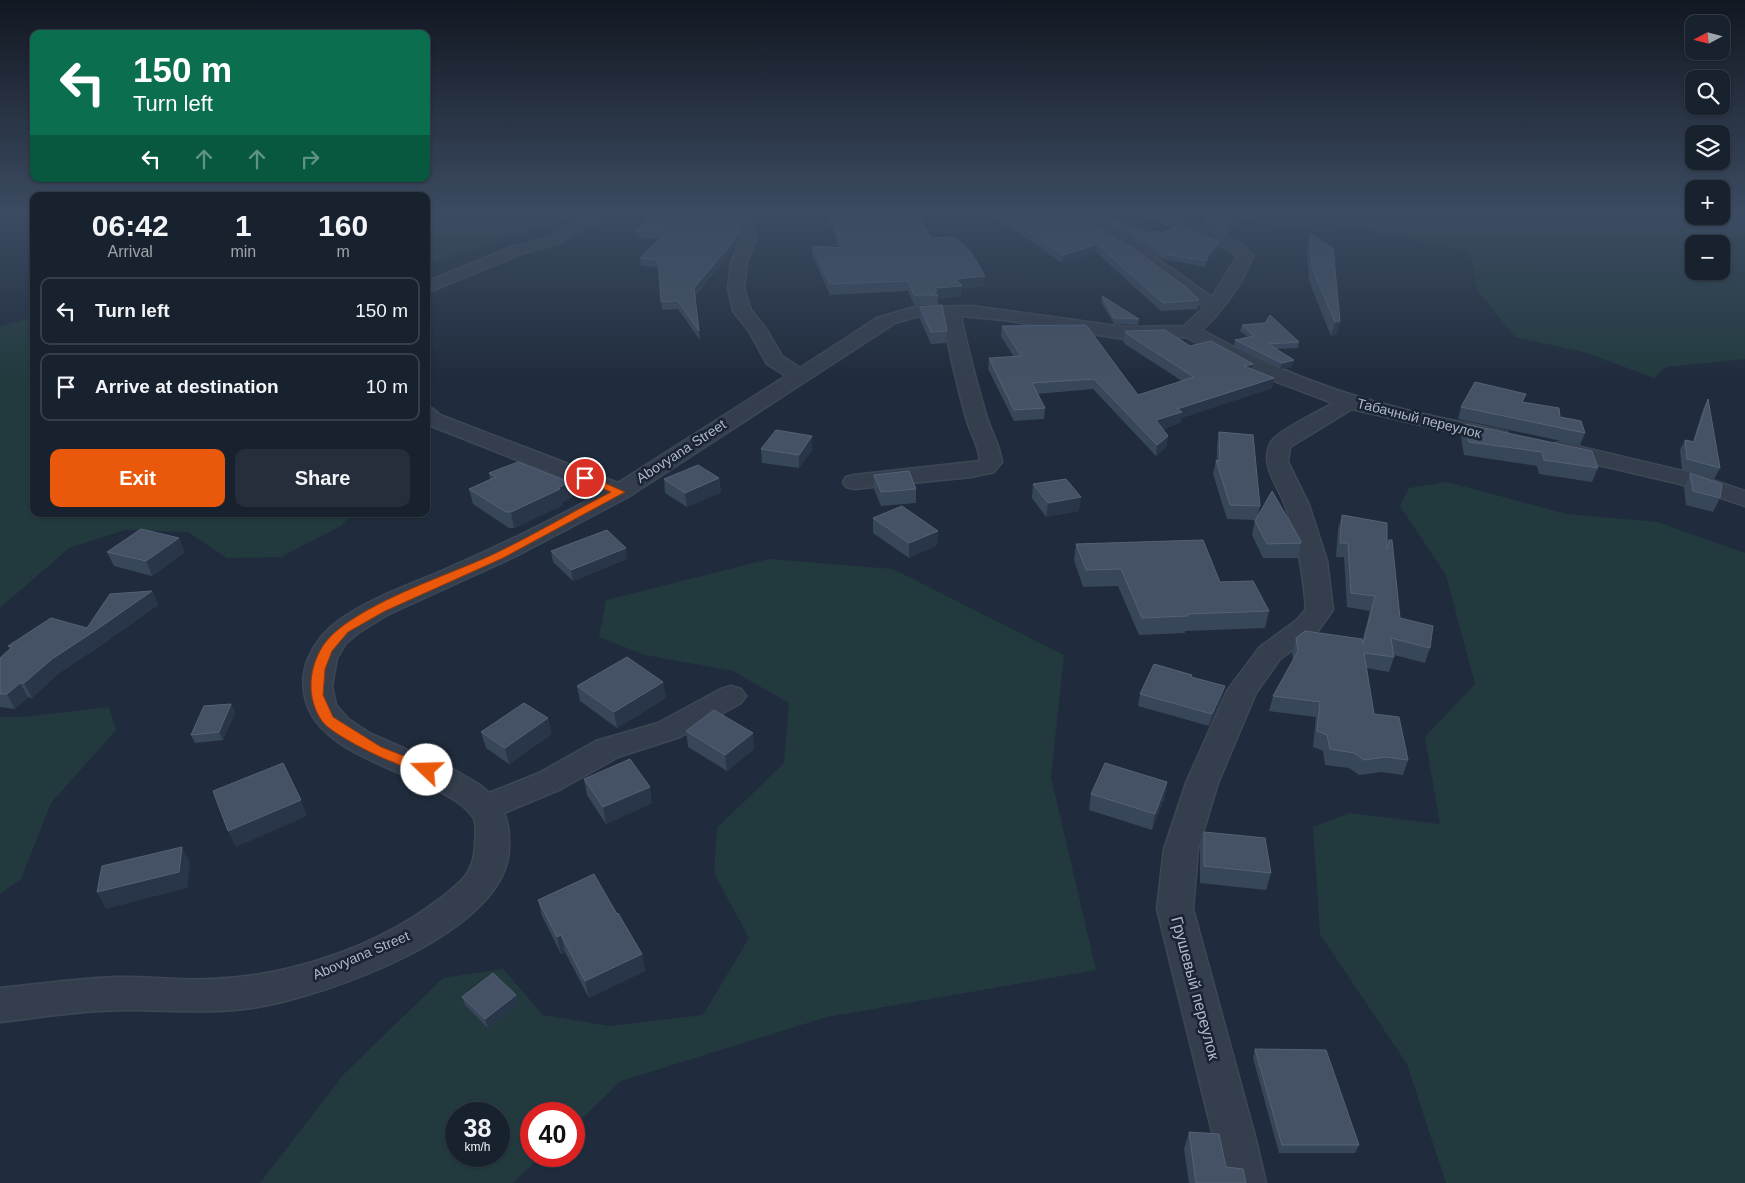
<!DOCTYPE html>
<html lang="en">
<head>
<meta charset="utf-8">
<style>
  :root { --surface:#18212e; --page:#252e3a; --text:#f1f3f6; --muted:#9fa3aa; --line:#363e4a; --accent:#ea580c }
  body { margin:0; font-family:Helvetica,sans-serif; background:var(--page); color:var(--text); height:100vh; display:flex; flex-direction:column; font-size:19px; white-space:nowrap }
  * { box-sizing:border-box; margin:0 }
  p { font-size:16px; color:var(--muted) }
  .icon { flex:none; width:28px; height:28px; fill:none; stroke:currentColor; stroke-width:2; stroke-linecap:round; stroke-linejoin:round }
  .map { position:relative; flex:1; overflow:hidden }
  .details { position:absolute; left:30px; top:192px; width:400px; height:325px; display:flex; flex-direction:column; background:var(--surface); border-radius:10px; box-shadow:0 1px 4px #0004,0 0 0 1px var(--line) }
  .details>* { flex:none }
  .hud { position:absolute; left:30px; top:30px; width:400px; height:152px; border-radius:10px; box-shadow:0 1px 4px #0004,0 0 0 1px var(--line); background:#0b6e4f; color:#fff; overflow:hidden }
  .needle { width:32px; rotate:263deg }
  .buttons { position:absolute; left:1685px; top:15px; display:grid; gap:10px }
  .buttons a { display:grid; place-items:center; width:45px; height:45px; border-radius:10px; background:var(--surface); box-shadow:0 1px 4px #0004,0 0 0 1px var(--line); font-size:25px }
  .speed { position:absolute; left:445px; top:1102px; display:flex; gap:10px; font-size:25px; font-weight:700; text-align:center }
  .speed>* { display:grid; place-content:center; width:65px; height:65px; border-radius:50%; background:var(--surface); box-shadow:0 1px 4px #0004,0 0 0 1px var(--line); line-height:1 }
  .speed small { font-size:12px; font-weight:400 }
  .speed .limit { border:8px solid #d22; background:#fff; color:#111 }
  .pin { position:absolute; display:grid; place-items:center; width:42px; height:42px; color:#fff; margin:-21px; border:2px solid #fff; border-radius:50%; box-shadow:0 1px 5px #0007 }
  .me { position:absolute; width:55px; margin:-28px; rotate:291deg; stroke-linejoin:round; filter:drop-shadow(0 0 4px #0008) }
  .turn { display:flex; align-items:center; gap:18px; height:105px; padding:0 20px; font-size:22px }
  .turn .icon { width:65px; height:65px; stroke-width:2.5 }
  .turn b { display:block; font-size:35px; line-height:42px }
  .lanes { display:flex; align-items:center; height:48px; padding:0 20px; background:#0003; justify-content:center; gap:25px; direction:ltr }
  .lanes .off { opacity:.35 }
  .eta { display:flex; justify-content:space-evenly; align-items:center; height:85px; text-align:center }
  .eta b { font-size:30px; font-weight:800; line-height:35px }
  .primary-button { display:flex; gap:10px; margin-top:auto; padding:10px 20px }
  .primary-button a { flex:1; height:58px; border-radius:10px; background:var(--accent); color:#fff; font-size:20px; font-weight:800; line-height:58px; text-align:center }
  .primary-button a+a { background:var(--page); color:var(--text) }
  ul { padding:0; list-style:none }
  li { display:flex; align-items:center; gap:15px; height:68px; margin:0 10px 8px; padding:0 10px; border:2px solid var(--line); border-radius:10px }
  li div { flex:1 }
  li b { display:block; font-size:19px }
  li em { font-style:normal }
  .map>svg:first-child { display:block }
</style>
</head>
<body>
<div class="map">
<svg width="1745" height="1183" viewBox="0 0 1745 1183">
  <rect width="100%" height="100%" fill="#202c3d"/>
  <g fill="#223a3e" fill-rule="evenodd">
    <polygon points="426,214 582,214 426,264"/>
    <path d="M1225,214H1694V216H1721V214H1745V359L1666,367L1654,378L1587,353L1515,337L1477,290L1470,252L1331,222L1285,228ZM1694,244H1721V271H1694Z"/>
    <polygon points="34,317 34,514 352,514 341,526 281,557 227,558 188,532 125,530 69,548 0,608 0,326"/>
    <polygon points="1447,482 1567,514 1657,522 1745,553 1745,1183 1446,1183 1407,1064 1320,934 1313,827 1350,813 1440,824 1425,737 1475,684 1446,575 1400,506 1409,488"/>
    <path d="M769,559L893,569L1064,655L1051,777L1096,970L827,1017L621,1081L574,1126V1114H531V1156H541L513,1183H260L344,1074L443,978L503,969L543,1015L610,1026L703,1015L749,938L714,873L717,828L784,763L789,703L733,671L645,655L599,637L606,600ZM456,1114H499V1156H456Z"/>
    <polygon points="109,707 116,730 51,803 21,879 0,894 0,717 23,717"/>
  </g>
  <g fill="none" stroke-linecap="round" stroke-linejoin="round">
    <defs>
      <g id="minor">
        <polygon points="593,214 609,216 607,219 581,229 560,243 521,254 426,293 426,282 509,248 550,237 571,223"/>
        <path d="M736,214H750L757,237L747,262L744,288L751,310L766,329L782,356L800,368L877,318L914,307L972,306L1124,327L1184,326L1204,307L1131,253L1061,214H1080L1134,242L1212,297L1237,256L1229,250L1151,217L1149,214H1169L1241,244L1253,255C1245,281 1222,312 1202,330C1270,368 1335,393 1410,411C1442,419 1475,424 1507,432L1510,437L1507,442L1499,443L1352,409L1290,447L1288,462L1309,505L1327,561L1333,610L1317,632L1280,659L1256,693L1218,783L1198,849L1193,909L1256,1140L1266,1183H1222L1214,1140L1157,909L1164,849L1186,783L1227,691L1260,647L1297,620L1306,609C1303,573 1298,539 1285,505C1278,486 1260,465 1270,444C1275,432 1320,411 1333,403L1253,373L1186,337L1158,339H1124L1004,320L961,316C968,351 977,384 987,418C992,433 1000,446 1002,462L994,472L971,477L854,489L846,487L843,482L846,477L854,475L980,461C979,446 971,434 967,421C957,386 949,351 943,315L915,317L895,323L628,497L516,556L387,615L358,633L346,643L337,658L332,686L336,705L348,719L371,734L456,771L480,785L489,793L539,773L596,741L658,723L721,689L731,686L741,689L746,696L741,703L680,737L618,757L561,789L504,813C509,824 509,834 509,846C510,933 323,997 252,1008C210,1014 170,1010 128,1010C85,1010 42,1017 0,1022V988C38,984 76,979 115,977C148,976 180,981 213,979C290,976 377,947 438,900C460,883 474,874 475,845C475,837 478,825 473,817C467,808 455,800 446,795C404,770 315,751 305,697C302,683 303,670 309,657C315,643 325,631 337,622C369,598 410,585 446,569C499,546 551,521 601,493L426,424V407L433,409L440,415L618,483L786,376L767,364L749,331L733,311L728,288L731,262L741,237Z"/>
        <polygon points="1560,442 1695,474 1745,491 1745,506 1680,484 1552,454 1549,449 1552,444"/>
      </g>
    </defs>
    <use href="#minor" stroke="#3d4756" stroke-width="3"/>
    <use href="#minor" fill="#343e4d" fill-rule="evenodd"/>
  </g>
  <g fill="#38465a">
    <polygon points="829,214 918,214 931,238 984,286 961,289 961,296 938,298 938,305 914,305 908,291 830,295 812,255 812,246 839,248 829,221"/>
    <polygon points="991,214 1071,214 1199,300 1198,309 1161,311 1096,252 1062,263"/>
    <polygon points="1093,214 1104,214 1148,233 1161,233 1218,247 1207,260 1206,267 1162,259 1135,240 1093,219"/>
    <polygon points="1204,214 1246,214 1227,236 1202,226"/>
    <polygon points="739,229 739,237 734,248 695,296 700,340 678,309 662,310 659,267 641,266 640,258 659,239 637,238 636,231"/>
    <polygon points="1310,234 1340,321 1337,334 1331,336 1309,281 1307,247"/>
    <polygon points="1102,296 1139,319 1138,325 1114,324 1101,302"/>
    <polygon points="920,307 947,331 946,343 931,344 920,319"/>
    <polygon points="1242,325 1299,342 1298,348 1276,349 1292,367 1280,369 1234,346 1235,340 1248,337 1240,331"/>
    <polygon points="1002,326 1138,395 1182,381 1125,344 1123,341 1125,331 1190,346 1253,364 1252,369 1272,388 1181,418 1180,423 1163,429 1168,436 1166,447 1156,456 1093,389 1037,394 1045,408 1044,419 1014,421 988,369 989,358 1014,357 1001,336"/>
    <polygon points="1526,394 1523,402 1560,417 1585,433 1580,445 1458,419 1461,407"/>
    <polygon points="1708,399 1720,468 1714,479 1682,470 1680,450 1685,440 1693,441 1703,409"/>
    <polygon points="1465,424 1598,468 1592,482 1539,474 1537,466 1464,455 1461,437"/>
    <polygon points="1219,432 1260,506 1258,515 1301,543 1298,558 1263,558 1252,535 1255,520 1227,519 1213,474 1216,460 1217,460 1217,446"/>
    <polygon points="812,436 812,450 799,468 762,463 761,449"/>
    <polygon points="489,473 569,482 572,497 562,502 563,505 514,528 509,528 473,504 469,489 490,479"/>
    <polygon points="1690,473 1720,498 1713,512 1686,505 1684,487"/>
    <polygon points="874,475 916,489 916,503 881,506 874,489"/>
    <polygon points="719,478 721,492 687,507 665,493 664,479"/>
    <polygon points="1033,484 1079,511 1046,517 1032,498"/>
    <polygon points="1342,515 1387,548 1400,618 1430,648 1425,663 1394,655 1394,657 1389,672 1367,668 1374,714 1408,760 1403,775 1381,772 1359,775 1349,768 1325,765 1323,751 1313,747 1316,717 1269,711 1273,696 1293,660 1292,652 1296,638 1362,642 1370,611 1347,607 1344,557 1336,557 1338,529"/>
    <polygon points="873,518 938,531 937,545 909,558 873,533"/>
    <polygon points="1076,544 1220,582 1269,611 1265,628 1185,631 1185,633 1139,635 1118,586 1083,587 1074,560"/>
    <polygon points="551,551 627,559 573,581 553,562"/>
    <polygon points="107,552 185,552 152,576 114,566"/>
    <polygon points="152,591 158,605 103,644 59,673 32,698 28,697 15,709 0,707 0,658 10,649 8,646 87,628"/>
    <polygon points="663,682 666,698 617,728 580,701 577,686"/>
    <polygon points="1140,694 1222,698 1209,726 1138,706"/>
    <polygon points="231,704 235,712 223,740 195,743 191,735"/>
    <polygon points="686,731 754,749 727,771 688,747"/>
    <polygon points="481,732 552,734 509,764 486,748"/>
    <polygon points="584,779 652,803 606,824 587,795"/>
    <polygon points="1167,782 1164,799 1152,830 1089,810 1091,794"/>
    <polygon points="1204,832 1271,873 1266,890 1200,883 1200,848"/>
    <polygon points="538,900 617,914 642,954 645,971 589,998 565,952 561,954 542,916"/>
    <polygon points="516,995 518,1003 488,1028 465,1005 462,997"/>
    <polygon points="1255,1049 1359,1145 1355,1153 1279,1153 1253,1058"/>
    <polygon points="1189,1132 1226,1167 1246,1183 1189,1183 1184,1149"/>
  </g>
  <g fill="#29364a">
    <polygon points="754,214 758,214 754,221"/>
    <polygon points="1236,214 1246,214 1227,236 1230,221"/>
    <polygon points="739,229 739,237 734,248 694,296 694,288"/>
    <polygon points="1219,242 1218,247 1206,262 1207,256"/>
    <polygon points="1097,244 1096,252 1062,263 1063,255"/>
    <polygon points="985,276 984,286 961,289 961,296 938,298 938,295 930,294 935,288 956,279"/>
    <polygon points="1340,321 1337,334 1331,336 1335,322"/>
    <polygon points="1294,360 1292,367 1280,369 1282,363"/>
    <polygon points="1253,364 1251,375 1244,366"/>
    <polygon points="1274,378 1272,388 1181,418 1180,423 1155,431 1156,420 1177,409"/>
    <polygon points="812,436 812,450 799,468 799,455"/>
    <polygon points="1168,436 1166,447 1156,456 1157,445"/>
    <polygon points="719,478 721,492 687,507 685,493"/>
    <polygon points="569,482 572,497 562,502 563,505 514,528 511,512"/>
    <polygon points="1081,497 1079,511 1046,517 1048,503"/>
    <polygon points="938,531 937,545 909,558 909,543"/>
    <polygon points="179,538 185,552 152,576 146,561"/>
    <polygon points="626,548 627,559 573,581 571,570"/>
    <polygon points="152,591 158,605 103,644 59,673 32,698 24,683 52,659"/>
    <polygon points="663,682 666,698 617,728 614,712"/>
    <polygon points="20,683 28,697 15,709 7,694"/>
    <polygon points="1225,686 1222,698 1209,726 1212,714"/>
    <polygon points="231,704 235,712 223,740 219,732"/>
    <polygon points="548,718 552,734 509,764 505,748"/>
    <polygon points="753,733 754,749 727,771 725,755"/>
    <polygon points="1167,782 1164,799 1152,830 1155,814"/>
    <polygon points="650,787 652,803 606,824 603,807"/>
    <polygon points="301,800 307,816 236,847 228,831"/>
    <polygon points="182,847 190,863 187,888 106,909 97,892"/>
    <polygon points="561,935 565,952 561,954 557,937"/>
    <polygon points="642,954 645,971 589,998 585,981"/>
    <polygon points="516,995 518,1003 488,1028 485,1019"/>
  </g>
  <g fill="#455266" stroke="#556276">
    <polygon points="652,214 736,214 739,229 734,241 694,288 699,331 678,301 661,302 658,260 640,258 667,232 636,231"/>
    <polygon points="830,214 918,214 931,238 955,237 971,252 985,276 956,279 962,286 935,288 937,292 930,294 938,295 914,295 908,281 830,284 812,246 842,248"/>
    <polygon points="1002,214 1071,214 1131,247 1187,288 1199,300 1163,303 1097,244 1063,255"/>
    <polygon points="1095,214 1104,214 1148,233 1158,231 1161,233 1182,226 1219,242 1207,256 1207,261 1163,254 1136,235"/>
    <polygon points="1214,214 1236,214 1230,221"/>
    <polygon points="1310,234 1333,248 1340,321 1335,322 1312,268"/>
    <polygon points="1102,296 1139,319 1114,318"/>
    <polygon points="942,305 947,331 931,332 920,307"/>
    <polygon points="1270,315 1299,342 1268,344 1294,360 1282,363 1235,340 1254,336 1242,325 1265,323"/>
    <polygon points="1086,325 1138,395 1194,377 1127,334 1125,331 1165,330 1190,346 1211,341 1253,364 1244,366 1274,378 1177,409 1182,412 1156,420 1168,436 1157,445 1094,379 1032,383 1045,408 1014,410 989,358 1021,356 1002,326"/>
    <polygon points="1475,382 1526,394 1522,402 1559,408 1560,417 1581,421 1585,433 1461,407"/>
    <polygon points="1708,399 1720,468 1687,459 1685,440 1694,442"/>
    <polygon points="1465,424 1592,451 1598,468 1544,460 1542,452 1469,442"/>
    <polygon points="776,430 812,436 799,455 761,449"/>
    <polygon points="1219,432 1253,435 1260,506 1230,505 1216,460 1220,461"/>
    <polygon points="518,462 569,482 558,488 560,489 511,512 506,512 469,489 496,477 489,473"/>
    <polygon points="698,465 719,478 685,493 664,479"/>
    <polygon points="909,471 916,489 881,492 874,475"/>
    <polygon points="1690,473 1722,484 1720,498 1693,491"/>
    <polygon points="1066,479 1081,497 1048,503 1033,484"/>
    <polygon points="1272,491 1301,541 1301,543 1267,544 1255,521"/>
    <polygon points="902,506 938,531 909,543 873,518"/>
    <polygon points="1342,515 1387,523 1387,549 1389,540 1392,540 1400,618 1433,626 1430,648 1391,638 1394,657 1364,653 1374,714 1399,717 1408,760 1386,757 1364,760 1354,753 1330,749 1327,735 1317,731 1320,702 1273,696 1298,651 1296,638 1305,631 1362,639 1363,644 1375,596 1351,593 1348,543 1340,543"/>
    <polygon points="141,529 179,538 146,561 107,552"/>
    <polygon points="607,530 626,548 571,570 551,551"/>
    <polygon points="1203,540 1220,582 1253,581 1269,611 1187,614 1188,616 1142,618 1121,569 1086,570 1076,544"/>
    <polygon points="152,591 96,630 52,659 24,683 20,683 7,694 0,694 0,658 12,647 8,646 51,618 87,628 110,594"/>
    <polygon points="627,657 663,682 614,712 577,686"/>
    <polygon points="1154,664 1192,675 1191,677 1225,686 1212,714 1140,694"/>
    <polygon points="524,703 548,718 505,748 481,732"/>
    <polygon points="231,704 219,732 191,735 204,706"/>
    <polygon points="714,710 753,733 725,755 686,731"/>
    <polygon points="630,759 650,787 603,807 584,779"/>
    <polygon points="283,763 301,800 228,831 213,791"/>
    <polygon points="1105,763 1167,782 1155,814 1091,794"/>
    <polygon points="1204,832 1265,838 1271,873 1204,866"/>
    <polygon points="182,847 179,872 97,892 102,866"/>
    <polygon points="594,874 617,914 618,913 642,954 585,981 561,935 557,937 538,900"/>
    <polygon points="493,973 516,995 485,1019 462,997"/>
    <polygon points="1255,1049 1326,1050 1359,1145 1282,1145"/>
    <polygon points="1189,1132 1219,1134 1226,1167 1243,1169 1246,1183 1196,1183"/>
  </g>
  <linearGradient id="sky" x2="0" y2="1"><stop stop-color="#121822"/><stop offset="0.56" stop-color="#3c4b62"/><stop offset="1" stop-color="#3c4b62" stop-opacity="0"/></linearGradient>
  <rect width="1745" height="380" fill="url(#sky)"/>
  <path fill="#ea580c" stroke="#983908" d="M582,476H589L625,492L503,558L385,611L348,632L332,651L325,669L323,695L333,717L381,747L432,767L434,770L432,774C421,777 404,767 393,762C378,757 330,733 322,721C307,699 308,672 321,649C344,608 450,575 494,554C534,535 572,512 611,492L582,480Z"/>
  <g text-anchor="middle" stroke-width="5" stroke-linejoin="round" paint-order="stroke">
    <g font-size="14" fill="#afb9c9" stroke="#192332">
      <text transform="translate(1419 418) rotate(14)" y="5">Табачный переулок</text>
      <text transform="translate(681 451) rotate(-33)" y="5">Abovyana Street</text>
      <text transform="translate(361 955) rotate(-23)" y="5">Abovyana Street</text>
    </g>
    <g font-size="16" fill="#afb9c9" stroke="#192332">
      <text transform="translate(1196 988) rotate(75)" y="6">Грушевый переулок</text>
    </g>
  </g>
</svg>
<div class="buttons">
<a><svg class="needle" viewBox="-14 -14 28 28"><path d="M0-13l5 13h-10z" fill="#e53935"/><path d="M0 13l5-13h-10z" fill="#9fa3aa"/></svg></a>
<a><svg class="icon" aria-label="search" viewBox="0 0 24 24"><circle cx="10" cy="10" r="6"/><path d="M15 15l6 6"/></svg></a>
<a><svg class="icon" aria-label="layers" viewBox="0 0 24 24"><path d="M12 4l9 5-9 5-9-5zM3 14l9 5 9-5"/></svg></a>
<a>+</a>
<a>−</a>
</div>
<div class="speed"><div>38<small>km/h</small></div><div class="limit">40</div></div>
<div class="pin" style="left:585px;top:478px;background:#d93025"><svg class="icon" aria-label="arrive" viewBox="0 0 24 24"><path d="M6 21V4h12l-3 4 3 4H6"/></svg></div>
<svg class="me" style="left:427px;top:770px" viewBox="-20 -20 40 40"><circle r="19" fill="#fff"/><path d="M0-13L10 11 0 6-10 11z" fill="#ea580c"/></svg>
<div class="hud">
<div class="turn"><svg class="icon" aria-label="left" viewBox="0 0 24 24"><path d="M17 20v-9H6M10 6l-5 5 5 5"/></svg><div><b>150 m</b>Turn left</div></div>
<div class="lanes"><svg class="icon" aria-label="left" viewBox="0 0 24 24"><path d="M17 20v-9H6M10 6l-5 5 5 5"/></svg><svg class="icon off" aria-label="ahead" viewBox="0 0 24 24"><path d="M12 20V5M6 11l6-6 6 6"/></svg><svg class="icon off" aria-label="ahead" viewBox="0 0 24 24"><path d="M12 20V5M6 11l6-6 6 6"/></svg><svg class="icon off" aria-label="right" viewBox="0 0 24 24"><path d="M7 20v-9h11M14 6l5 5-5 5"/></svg></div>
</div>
<section class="details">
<div class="eta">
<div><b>06:42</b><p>Arrival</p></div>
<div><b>1</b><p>min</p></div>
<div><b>160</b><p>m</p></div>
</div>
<ul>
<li><svg class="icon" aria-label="left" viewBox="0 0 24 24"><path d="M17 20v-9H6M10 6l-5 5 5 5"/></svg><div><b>Turn left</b></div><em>150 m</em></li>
<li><svg class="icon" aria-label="arrive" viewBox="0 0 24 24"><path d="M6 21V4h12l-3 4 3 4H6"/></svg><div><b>Arrive at destination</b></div><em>10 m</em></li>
</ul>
<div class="primary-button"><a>Exit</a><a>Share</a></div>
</section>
</div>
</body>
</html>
